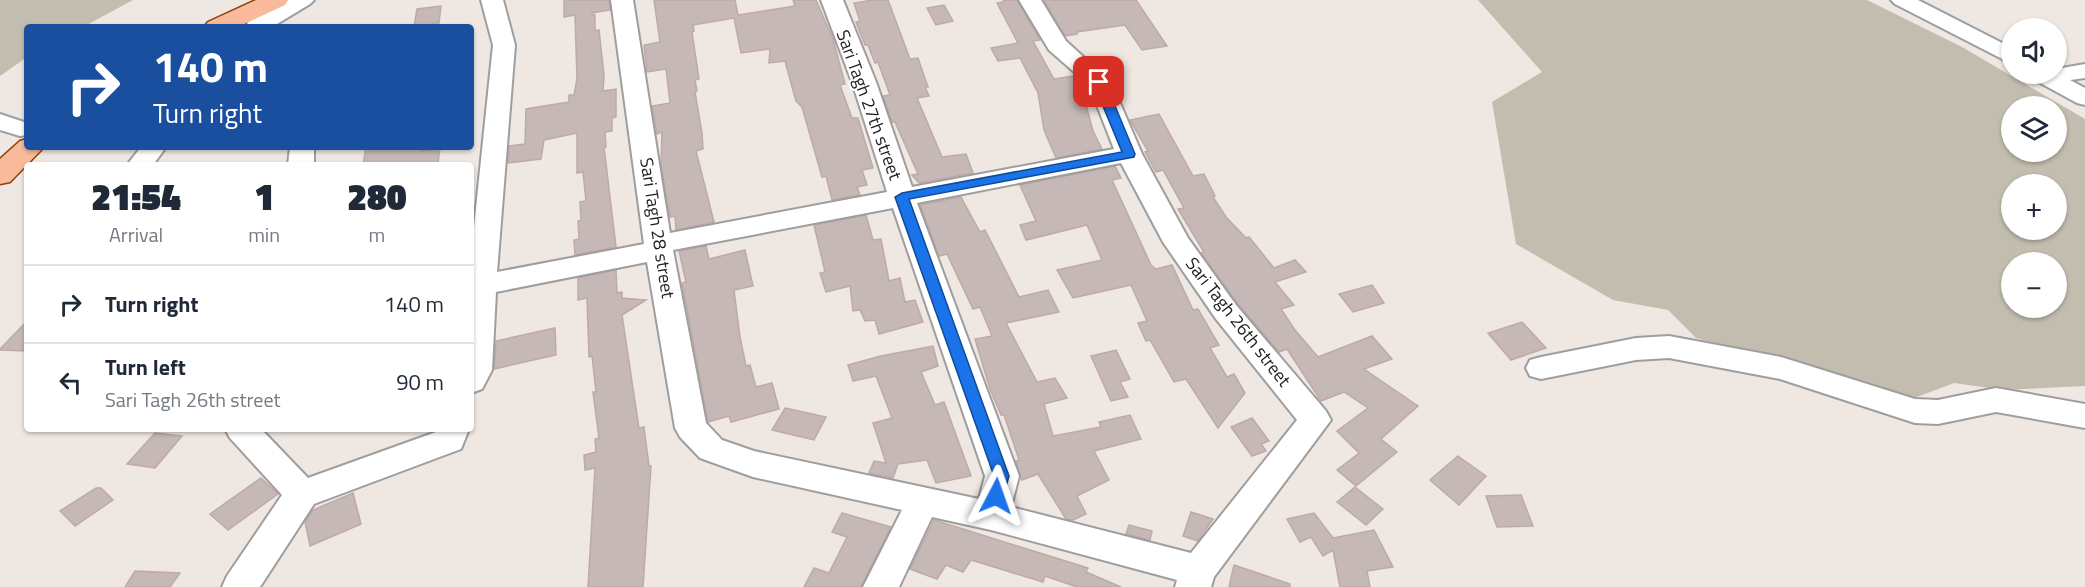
<!DOCTYPE html>
<html lang="en">
<head>
<meta charset="utf-8">
<style>
  :root { --surface:#fff; --page:#f6f6f7; --text:#1f2937; --muted:#747a83; --line:#e0e1e3 }
  body { margin:0; font-family:"Titillium Web",sans-serif; background:var(--page); color:var(--text); height:100vh; display:flex; flex-direction:column; font-size:22px; white-space:nowrap }
  * { box-sizing:border-box; margin:0 }
  p { font-size:20px; color:var(--muted) }
  .icon { flex:none; width:33px; height:33px; fill:none; stroke:currentColor; stroke-width:2; stroke-linecap:round; stroke-linejoin:round }
  .map { position:relative; flex:1; overflow:hidden }
  .details { position:absolute; left:24px; top:162px; width:450px; height:270px; display:flex; flex-direction:column; background:var(--surface); border-radius:6px; box-shadow:0 2px 4px #0004 }
  .details>* { flex:none }
  .banner { position:absolute; left:24px; top:24px; width:450px; height:126px; border-radius:6px; box-shadow:0 2px 4px #0004; background:#1a4fa0; color:#fff; overflow:hidden }
  .buttons { position:absolute; left:2001px; top:18px; display:grid; gap:12px }
  .buttons a { display:grid; place-items:center; width:66px; height:66px; border-radius:50%; background:var(--surface); box-shadow:0 2px 4px #0004; font-size:30px }
  .pin { position:absolute; display:grid; place-items:center; width:51px; height:51px; color:#fff; margin:-26px; border-radius:12px; box-shadow:0 3px 9px #0006 }
  .me { position:absolute; width:66px; margin:-33px; rotate:4deg; stroke-linejoin:round; filter:drop-shadow(0 0 4px #0008) }
  .turn { display:flex; align-items:center; gap:21px; height:126px; padding:0 30px; font-size:27px }
  .turn .icon { width:78px; height:78px; stroke-width:2.5 }
  .turn b { display:block; font-size:42px; line-height:51px }
  .eta { display:flex; justify-content:space-evenly; align-items:center; height:102px; text-align:center }
  .eta b { font-size:36px; font-weight:800; line-height:42px }
  ul { padding:0; list-style:none }
  li { display:flex; align-items:center; gap:18px; height:78px; padding:0 30px; border-top:2px solid var(--line) }
  li div { flex:1 }
  li b { display:block; font-size:22px }
  li em { font-style:normal }
  .map>svg:first-child { display:block }
</style>
</head>
<body>
<div class="map">
<svg width="2085" height="587" viewBox="0 0 2085 587">
  <rect width="100%" height="100%" fill="#eee7e2"/>
  <g fill="#c2bdae" fill-rule="evenodd">
    <polygon points="0,0 133,0 83,27 27,27 27,57 0,76"/>
    <path d="M1478,0H1867L1962,47L2085,119V386L2004,390L1954,383L1909,400L1696,338L1668,310L1613,300L1516,244L1492,102L1542,72ZM2012,106H2056V152H2012ZM2012,184H2056V230H2012ZM2012,262H2056V308H2012Z"/>
  </g>
  <g fill="#c5b8b6" stroke="#bfaaa5" stroke-width="1.5">
    <polygon points="564,0 609,0 610,10 592,13 592,15 595,15 595,31 599,30 604,75 603,91 616,89 616,117 612,118 612,131 605,132 606,147 604,147 616,247 575,255 574,240 579,239 578,221 581,220 580,202 586,201 583,172 577,173 577,133 544,140 541,159 508,163 509,146 525,144 526,109 569,102 569,95 574,95 577,79 575,15 564,17"/>
    <polygon points="654,0 735,0 738,15 795,6 793,0 816,0 833,39 845,84 840,85 852,118 858,118 873,168 862,170 867,185 857,187 860,195 832,200 826,176 822,177 802,107 796,101 785,61 769,63 770,49 741,53 734,18 693,25 694,31 692,32 699,79 695,80 697,91 695,92 702,133 703,149 696,151 714,222 676,230 675,216 670,217 661,165 662,132 657,134 652,106 670,103 666,69 647,72 644,45 660,42"/>
    <polygon points="873,0 888,0 910,59 918,58 928,87 925,87 929,96 917,98 942,157 966,154 973,173 919,183 912,175 918,174 895,122 892,122 883,96 890,95 878,62 875,63 868,45 865,45 856,22 860,21 854,3"/>
    <polygon points="1003,0 1017,0 1040,40 1033,41 1054,79 1073,76 1080,101 1085,101 1093,131 1102,149 1056,158 1044,130 1038,93 1020,58 998,61 991,48 1018,43 997,3 1004,2"/>
    <polygon points="1044,0 1136,0 1167,46 1142,50 1125,25 1077,32 1077,34 1065,36"/>
    <polygon points="944,5 953,21 936,25 927,8"/>
    <polygon points="441,6 439,23 433,23 433,27 414,27 417,9"/>
    <polygon points="1159,114 1193,176 1204,174 1215,196 1213,197 1226,217 1246,238 1249,237 1274,268 1295,260 1306,272 1275,282 1294,305 1281,309 1295,330 1318,357 1372,336 1392,359 1364,369 1418,406 1381,439 1397,452 1356,486 1337,470 1359,453 1337,431 1368,408 1344,392 1321,401 1287,349 1279,352 1238,304 1201,253 1204,252 1178,209 1184,208 1163,170 1156,172 1145,152 1148,151 1130,120"/>
    <polygon points="366,147 423,147 422,151 440,148 438,163 363,165"/>
    <polygon points="1115,166 1121,178 1112,180 1151,265 1156,269 1172,265 1193,310 1198,309 1219,345 1210,348 1227,377 1234,374 1245,393 1218,428 1186,379 1174,382 1150,340 1146,341 1138,323 1147,321 1131,285 1073,298 1057,270 1102,260 1087,225 1026,240 1020,225 1036,221 1020,185"/>
    <polygon points="961,197 980,232 985,230 1019,297 1048,290 1059,312 1006,323 1037,382 1055,378 1067,398 1044,404 1053,436 1101,427 1099,422 1130,415 1141,439 1094,451 1109,480 1077,496 1086,514 1073,520 1066,519 1038,474 1022,480 1021,478 1016,461 1019,460 1004,415 1001,415 990,389 975,339 992,336 980,307 973,309 947,254 939,256 920,205"/>
    <polygon points="866,215 873,240 881,239 889,281 900,278 905,302 915,300 923,322 879,334 875,320 865,321 860,310 853,311 850,286 826,292 820,273 825,272 814,225"/>
    <polygon points="706,246 709,259 745,250 753,286 734,290 740,337 746,366 750,365 756,387 772,383 779,409 731,422 729,416 708,422 682,283 686,282 679,251"/>
    <polygon points="616,270 617,293 622,292 622,298 646,300 622,315 639,428 644,427 649,466 651,466 643,587 588,587 595,468 585,470 584,455 596,452 595,439 599,438 593,392 596,392 592,356 589,357 587,298 578,300 578,278"/>
    <polygon points="1372,285 1384,303 1353,312 1339,294"/>
    <polygon points="27,321 27,351 0,350 0,349"/>
    <polygon points="1522,322 1546,348 1511,360 1488,333"/>
    <polygon points="555,328 556,355 494,369 496,341"/>
    <polygon points="933,346 938,366 921,372 935,405 944,402 971,476 936,483 927,460 898,464 893,478 869,473 874,461 886,463 873,423 892,418 876,376 853,381 848,365 881,356"/>
    <polygon points="1116,350 1130,379 1120,382 1128,397 1111,401 1091,356"/>
    <polygon points="785,408 826,417 814,440 772,430"/>
    <polygon points="1252,418 1269,441 1261,444 1266,451 1252,456 1231,427"/>
    <polygon points="155,433 182,436 155,468 127,464"/>
    <polygon points="1458,456 1486,476 1459,505 1430,480"/>
    <polygon points="261,478 278,494 228,530 210,514"/>
    <polygon points="1355,487 1383,509 1366,525 1337,502"/>
    <polygon points="96,488 101,488 113,500 75,526 60,511"/>
    <polygon points="353,493 361,524 310,546 305,522 313,510"/>
    <polygon points="1521,495 1533,526 1497,527 1486,496"/>
    <polygon points="1191,512 1213,519 1198,541 1183,536"/>
    <polygon points="842,513 891,527 861,587 804,587 814,568 829,573 847,537 832,532"/>
    <polygon points="1314,513 1333,538 1374,530 1393,567 1367,571 1370,587 1340,587 1333,550 1323,556 1311,537 1300,542 1287,519"/>
    <polygon points="934,520 1088,568 1086,572 1121,587 1077,587 1045,576 1043,582 971,560 963,572 946,565 937,579 910,569"/>
    <polygon points="1129,525 1152,531 1150,540 1126,534"/>
    <polygon points="1234,565 1290,584 1290,587 1229,587"/>
    <polygon points="135,571 180,573 170,587 125,587"/>
  </g>
  <g fill="none" stroke-linecap="round" stroke-linejoin="round">
    <defs>
      <g id="minor">
        <polygon points="288,0 314,0 310,4 272,27 245,27 248,22"/>
        <path d="M481,0H503L515,45L497,272L644,244L611,0H633L670,233L887,192L852,82L821,0H843L876,82L912,187L1114,149L1089,85L1049,50L1019,0H1041L1066,41L1111,82L1142,154L1188,238L1236,305L1326,411L1331,420L1214,577L1211,587H1175L1177,580L991,530L932,517L899,587H863L902,510L753,477L700,458L680,437L675,428L647,262L496,292L492,370L482,389L471,393V256L493,45ZM1121,163L1163,242L1216,319L1297,420L1191,553L1011,507L1019,476L917,203ZM893,208L985,476L979,499L754,451L722,440L706,423L673,250Z"/>
        <polygon points="1891,0 1918,0 2012,48 2012,64 1895,4"/>
        <polygon points="2085,64 2085,78 2070,80 2085,88 2085,105 2077,103 2033,79 2029,74 2056,74 2056,69"/>
        <polygon points="0,114 27,123 27,135 20,136 0,130"/>
        <polygon points="141,147 166,147 153,165 127,165"/>
        <polygon points="290,147 314,147 314,165 288,165"/>
        <polygon points="1669,336 1781,357 1915,399 1938,400 1996,388 2085,404 2085,428 1996,412 1938,424 1915,423 1780,379 1669,358 1636,360 1541,379 1530,376 1526,368 1530,360 1541,357 1636,338"/>
        <polygon points="225,429 261,429 308,478 436,432 437,429 469,429 461,449 314,504 260,587 222,587 227,576 282,495 230,438"/>
      </g>
      <g id="major">
        <polygon points="256,0 288,0 285,5 238,27 204,27 208,22"/>
        <polygon points="27,139 27,147 44,147 10,182 0,184 0,159 20,141"/>
      </g>
    </defs>
    <use href="#minor" stroke="#9e9e9e" stroke-width="4"/>
    <use href="#major" stroke="#914005" stroke-width="3"/>
    <use href="#minor" fill="#fff" fill-rule="evenodd"/>
    <use href="#major" fill="#f9ba9c" fill-rule="evenodd"/>
  </g>
  <polygon fill="#1a73e8" stroke="#114b97" stroke-width="1.5" points="1099,78 1105,82 1135,154 1134,157 909,199 1009,476 1002,501 996,503 990,501 988,496 994,476 895,197 902,193 1122,152 1093,82"/>
  <g text-anchor="middle" stroke-width="4.5" stroke-linejoin="round" paint-order="stroke">
    <g font-size="18" fill="#1d1d1d" stroke="#fff">
      <text transform="translate(869 105) rotate(70)" y="6">Sari Tagh 27th street</text>
      <text transform="translate(657 228) rotate(81)" y="6">Sari Tagh 28 street</text>
      <text transform="translate(1238 322) rotate(52)" y="6">Sari Tagh 26th street</text>
    </g>
  </g>
</svg>
<div class="buttons">
<a><svg class="icon" aria-label="sound" viewBox="0 0 24 24"><path d="M4 9h4l5-4v14l-5-4H4zM17 9q2 3 0 6"/></svg></a>
<a><svg class="icon" aria-label="layers" viewBox="0 0 24 24"><path d="M12 4l9 5-9 5-9-5zM3 14l9 5 9-5"/></svg></a>
<a>+</a>
<a>−</a>
</div>
<div class="pin" style="left:1099px;top:82px;background:#d93025"><svg class="icon" aria-label="arrive" viewBox="0 0 24 24"><path d="M6 21V4h12l-3 4 3 4H6"/></svg></div>
<svg class="me" style="left:996px;top:496px" viewBox="-20 -20 40 40"><path d="M0-17L14 15 0 8-14 15z" fill="#1a73e8" stroke="#fff" stroke-width="4"/></svg>
<div class="banner">
<div class="turn"><svg class="icon" aria-label="right" viewBox="0 0 24 24"><path d="M7 20v-9h11M14 6l5 5-5 5"/></svg><div><b>140 m</b>Turn right</div></div>
</div>
<section class="details">
<div class="eta">
<div><b>21:54</b><p>Arrival</p></div>
<div><b>1</b><p>min</p></div>
<div><b>280</b><p>m</p></div>
</div>
<ul>
<li><svg class="icon" aria-label="right" viewBox="0 0 24 24"><path d="M7 20v-9h11M14 6l5 5-5 5"/></svg><div><b>Turn right</b></div><em>140 m</em></li>
<li><svg class="icon" aria-label="left" viewBox="0 0 24 24"><path d="M17 20v-9H6M10 6l-5 5 5 5"/></svg><div><b>Turn left</b><p>Sari Tagh 26th street</p></div><em>90 m</em></li>
</ul>
</section>
</div>
</body>
</html>
